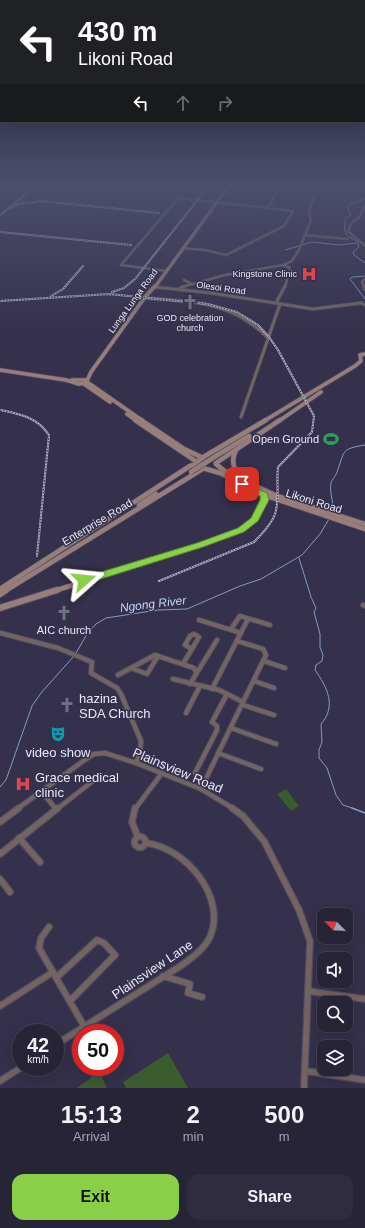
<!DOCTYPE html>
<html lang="en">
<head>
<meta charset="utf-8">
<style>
  :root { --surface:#282438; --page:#302c40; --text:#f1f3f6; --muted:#a5a4ae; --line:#444153; --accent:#89cf48 }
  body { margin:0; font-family:Arial,sans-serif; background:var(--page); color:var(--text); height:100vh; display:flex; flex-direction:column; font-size:15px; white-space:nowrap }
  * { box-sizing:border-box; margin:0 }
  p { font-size:13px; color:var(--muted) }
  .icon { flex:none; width:22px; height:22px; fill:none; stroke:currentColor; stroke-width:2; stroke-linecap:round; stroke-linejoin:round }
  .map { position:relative; height:1088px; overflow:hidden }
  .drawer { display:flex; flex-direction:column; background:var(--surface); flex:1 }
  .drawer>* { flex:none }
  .hud { position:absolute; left:0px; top:0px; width:365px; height:122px; box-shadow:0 4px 16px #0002,0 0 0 1px var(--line); background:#202124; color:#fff; overflow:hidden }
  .needle { width:26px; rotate:294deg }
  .tools { position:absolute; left:317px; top:908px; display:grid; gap:8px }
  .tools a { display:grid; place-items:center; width:36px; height:36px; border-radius:8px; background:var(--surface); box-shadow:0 4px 16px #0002,0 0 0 1px var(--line); font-size:20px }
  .speed { position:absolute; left:12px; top:1024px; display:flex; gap:8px; font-size:20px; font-weight:700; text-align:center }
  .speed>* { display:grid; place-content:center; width:52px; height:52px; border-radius:50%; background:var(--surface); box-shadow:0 4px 16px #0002,0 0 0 1px var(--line); line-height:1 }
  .speed small { font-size:10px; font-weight:400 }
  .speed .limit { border:6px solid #d22; background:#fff; color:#111 }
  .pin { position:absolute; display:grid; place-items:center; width:34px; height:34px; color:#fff; margin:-17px; border-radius:8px; box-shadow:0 2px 6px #0006 }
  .me { position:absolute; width:44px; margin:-22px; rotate:72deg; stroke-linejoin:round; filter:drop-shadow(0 0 3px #0008) }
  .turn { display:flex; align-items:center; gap:14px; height:84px; padding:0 12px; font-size:18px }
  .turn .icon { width:52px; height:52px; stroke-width:2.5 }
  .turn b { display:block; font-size:28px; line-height:34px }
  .lanes { display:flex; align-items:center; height:38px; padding:0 12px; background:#0003; justify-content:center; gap:20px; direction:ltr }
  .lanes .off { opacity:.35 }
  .eta { display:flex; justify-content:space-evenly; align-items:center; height:68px; text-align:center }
  .eta b { font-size:24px; font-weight:800; line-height:28px }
  .action { display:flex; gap:8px; margin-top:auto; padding:8px 12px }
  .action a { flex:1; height:46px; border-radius:12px; background:var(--accent); color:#111; font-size:16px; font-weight:800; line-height:46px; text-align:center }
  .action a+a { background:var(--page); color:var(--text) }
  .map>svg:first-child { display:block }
</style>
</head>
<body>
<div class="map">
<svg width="365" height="1088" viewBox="0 0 365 1088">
  <rect width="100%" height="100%" fill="#35304b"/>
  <g fill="#3b5c2e">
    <polygon points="286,789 299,806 291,811 277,794"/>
    <polygon points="168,1053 188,1088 126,1088 123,1082"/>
    <polygon points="99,1072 107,1088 77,1088"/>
  </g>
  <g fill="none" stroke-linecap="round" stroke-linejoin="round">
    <g stroke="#839cca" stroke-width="1">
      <path d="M365,199L350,204L348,209L351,215L345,219C344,233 344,235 357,241L359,247L353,252L354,255L365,263"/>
      <polyline points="285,250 312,242 339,245 357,243"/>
      <polyline points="365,276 352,277 350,279 365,299"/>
      <path d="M333,511C334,502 329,492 331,483C332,479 336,476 337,472C345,451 340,449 365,445"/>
      <path d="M299,558L311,597L316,608L314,612L320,634V647L323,655L322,661L316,665L315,670C327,687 337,706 321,724L322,742L319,750V758L327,768L336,795L343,805L355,809"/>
      <polyline points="76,653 87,634 96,624 106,618 158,610 187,609 240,586 261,579 302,555 320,534 329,519"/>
      <polyline points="0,787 6,780 32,706 41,693 74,656"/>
    </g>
    <polyline stroke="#839cca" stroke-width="1.5" points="352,808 365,813"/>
    <defs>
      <g id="street-far3">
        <polyline points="178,198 293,211 284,226 226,255 205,250 182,248"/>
        <polyline points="365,204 360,216 351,224 348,231 365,246"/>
        <polyline points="268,208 282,183"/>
        <polyline points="304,235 348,239"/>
        <polyline points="121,265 191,183"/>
        <polyline points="121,265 166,271"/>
        <polyline points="283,265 290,268 285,287"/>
        <polyline points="184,280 192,284"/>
        <polyline points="155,287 159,287"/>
        <polyline points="182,287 225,275 283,265 292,261 299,250 311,220 309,211 318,186 324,183"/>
        <polyline points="364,287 362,282 365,279"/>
      </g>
      <g id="street-far2">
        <polyline points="364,286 365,289"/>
        <polyline points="155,287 211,293 313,309 361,303 365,305"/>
        <polyline points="180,288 185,286"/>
        <path d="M145,298C193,302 232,301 268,338"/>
        <polyline points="276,303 285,286"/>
        <polyline points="241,417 280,304"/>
      </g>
      <g id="street-far1">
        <polyline points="363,605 365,606"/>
        <polyline points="199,620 241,633"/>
        <polyline points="231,629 240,616 270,625"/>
        <polyline points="0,633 58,648 92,662 91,673 117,688 121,694 141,741 140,753 136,763"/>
        <polygon points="194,634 199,637 192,649 185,645 190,636"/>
        <polyline points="237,641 263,649 266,655 243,702"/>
        <polyline points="264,661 285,668"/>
        <polyline points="183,664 192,649"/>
        <polyline points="131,668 147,674 158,656"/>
        <polyline points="118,675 155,655 194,668 196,672"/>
        <polyline points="173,679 219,690 243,702 201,789"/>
        <polyline points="254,681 274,688"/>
        <polyline points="190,684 217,640"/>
        <polyline points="212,689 248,619"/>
        <polyline points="243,705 274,715"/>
        <polyline points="186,713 200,686"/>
        <polyline points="231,728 276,744"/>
        <polyline points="218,753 261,769"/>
        <polyline points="195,773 217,730 217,726 212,722 227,694"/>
        <polyline points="41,791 56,809"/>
        <polyline points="17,809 86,759 94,754 105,753 136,763 201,789 234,809"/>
        <polyline points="57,809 93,781"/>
        <polyline points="135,809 162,773"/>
      </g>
      <g id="street">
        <polyline points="135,808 132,822 138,837"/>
        <polyline points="232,808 243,816 264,841 299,910 310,941 304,1088"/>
        <polyline points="0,822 19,808"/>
        <circle cx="140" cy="842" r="5.5"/>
        <polyline points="19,838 40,862"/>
        <polyline points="0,854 58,808"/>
        <polyline points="0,879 10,892"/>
        <polyline points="49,927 41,938 39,948 84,1026"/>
        <polyline points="163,976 190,984 188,993 202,997"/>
        <polyline points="57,977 97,940 104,943 115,955 70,1001"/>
        <polyline points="308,991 365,999"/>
        <polyline points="0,1006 53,972"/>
        <path d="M55,1045L182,965C193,957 204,949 210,937C227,897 186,848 146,843"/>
        <polyline points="306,1071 365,1080"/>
        <polyline points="0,1081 22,1067"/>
      </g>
      <polyline id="secondary-far3" points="155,287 231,183"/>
      <g id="secondary-far2">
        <polyline points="0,370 66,380 79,384 86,383 91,372 145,297 155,286"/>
        <polyline points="72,380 87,380"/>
        <polyline points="87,382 143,421"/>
        <polyline points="84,384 110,402"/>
        <polyline points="127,414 137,421"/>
        <polyline points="264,421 355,366 361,361 360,355 365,354"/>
        <polyline points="279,421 321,392"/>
      </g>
      <g id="secondary-far1">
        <polyline points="135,420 197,462"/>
        <polyline points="141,420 184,449 203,458"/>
        <path d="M236,450C230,462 234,471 243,480"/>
        <polyline points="219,454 249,436"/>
        <polyline points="216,463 280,420"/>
        <polyline points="197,464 200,459 266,420"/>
        <polyline points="216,464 227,473"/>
        <polyline points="206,469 220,473 270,497 365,529"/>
        <polyline points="240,479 277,496 365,524"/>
        <polyline points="139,505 156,494"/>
        <polyline points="0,589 190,466 197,464"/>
        <polyline points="5,591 204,468"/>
        <polyline points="54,591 200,545 241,530 255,519 264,500"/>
      </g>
      <g id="secondary">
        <polyline points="0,594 6,590"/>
        <polyline points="0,608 57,590"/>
      </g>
    </defs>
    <use href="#street-far3" stroke="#524d67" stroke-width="3"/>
    <use href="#street-far2" stroke="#524d67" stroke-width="4"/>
    <use href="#street-far1" stroke="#524d67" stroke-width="6"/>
    <use href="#street" stroke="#524d67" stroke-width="8"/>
    <use href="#secondary-far3" stroke="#524d67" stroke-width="4"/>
    <use href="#secondary-far2" stroke="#524d67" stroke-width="5"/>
    <use href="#secondary-far1" stroke="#524d67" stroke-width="6"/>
    <use href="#secondary" stroke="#524d67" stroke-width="8"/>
    <use href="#street-far3" stroke="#746461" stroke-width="2"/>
    <use href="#street-far2" stroke="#746461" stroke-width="2.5"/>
    <use href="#street-far1" stroke="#746461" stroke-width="4"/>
    <use href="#street" stroke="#746461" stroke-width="5.5"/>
    <use href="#secondary-far3" stroke="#977e7a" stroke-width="3"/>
    <use href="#secondary-far2" stroke="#977e7a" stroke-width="3.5"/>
    <use href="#secondary-far1" stroke="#977e7a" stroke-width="4.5"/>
    <use href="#secondary" stroke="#977e7a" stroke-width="6"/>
    <defs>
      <g id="rail">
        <polyline points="161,183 179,185"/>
        <polyline points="7,209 19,204 41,201 159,213"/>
        <polyline points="0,215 40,183"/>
        <polyline points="0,232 131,245"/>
        <polyline points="112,292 124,288 135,279 211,183"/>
        <polyline points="51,296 63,289 83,266"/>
        <path d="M0,301L109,294L207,304L237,312L258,325L269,337L278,350L314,416L312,432L278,467C276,482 280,499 275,514C272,524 261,535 254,542L159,581"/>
        <path d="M0,410C20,414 37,417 49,435L37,556"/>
      </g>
    </defs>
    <use href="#rail" stroke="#b4b1c6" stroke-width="2"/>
    <use href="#rail" stroke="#35304b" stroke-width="1" stroke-dasharray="1.5" stroke-linecap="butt"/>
    <defs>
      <polyline id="secondary-bridge" points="191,472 219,454"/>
    </defs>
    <use href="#secondary-bridge" stroke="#524d67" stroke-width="6" stroke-linecap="butt"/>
    <use href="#secondary-bridge" stroke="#977e7a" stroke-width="4.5"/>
  </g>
  <linearGradient id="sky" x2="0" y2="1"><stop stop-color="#1d1a29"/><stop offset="0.55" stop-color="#4b4e6c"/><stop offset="1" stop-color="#4b4e6c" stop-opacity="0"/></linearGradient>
  <rect width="365" height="335" fill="url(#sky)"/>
  <polygon fill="#89cf48" stroke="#59872f" points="242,482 267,493 269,500 258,521 244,532 203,547 88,583 81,583 80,580 81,578 197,543 238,528 251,518 260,500 260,496 239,486 238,484 239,483"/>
  <defs>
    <symbol id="hospital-bare" viewBox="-9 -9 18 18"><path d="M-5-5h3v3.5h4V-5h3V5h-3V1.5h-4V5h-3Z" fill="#e0444e" stroke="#35304b" stroke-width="2.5" paint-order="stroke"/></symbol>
    <symbol id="church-bare" viewBox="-9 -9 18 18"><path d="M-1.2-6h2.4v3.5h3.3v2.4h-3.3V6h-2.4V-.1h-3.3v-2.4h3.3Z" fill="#6b7280" stroke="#35304b" stroke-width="2.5" paint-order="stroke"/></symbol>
    <symbol id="stadium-bare" viewBox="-9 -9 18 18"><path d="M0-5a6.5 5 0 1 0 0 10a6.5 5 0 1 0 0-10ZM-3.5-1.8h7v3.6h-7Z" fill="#2e9e5b" stroke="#35304b" stroke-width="2.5" paint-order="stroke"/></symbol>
    <symbol id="theatre-bare" viewBox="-9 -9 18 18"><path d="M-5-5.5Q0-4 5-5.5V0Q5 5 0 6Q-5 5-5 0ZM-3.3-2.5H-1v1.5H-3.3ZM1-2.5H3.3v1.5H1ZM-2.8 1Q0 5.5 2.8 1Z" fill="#0f9aa8" stroke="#35304b" stroke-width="2.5" paint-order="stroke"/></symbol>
  </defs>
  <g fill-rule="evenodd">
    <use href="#hospital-bare" x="298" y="263" width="22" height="22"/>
    <use href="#church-bare" x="179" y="291" width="22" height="22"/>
    <use href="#stadium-bare" x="320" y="428" width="22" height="22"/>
    <use href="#church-bare" x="53" y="602" width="22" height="22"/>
    <use href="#church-bare" x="56" y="694" width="22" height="22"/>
    <use href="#theatre-bare" x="47" y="723" width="22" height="22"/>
    <use href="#hospital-bare" x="12" y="773" width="22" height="22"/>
  </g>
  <g text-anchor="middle" stroke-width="3" stroke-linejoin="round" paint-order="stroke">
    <g font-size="9" fill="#eae8fa" stroke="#35304b" text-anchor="end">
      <text x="297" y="277">Kingstone Clinic</text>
      <text x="190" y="321" text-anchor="middle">GOD celebration<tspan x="190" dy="10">church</tspan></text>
    </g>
    <g font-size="9" fill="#eae8fa" stroke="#35304b">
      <text transform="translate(221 288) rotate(8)" y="3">Olesoi Road</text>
      <text transform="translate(133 301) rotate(-54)" y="3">Lunga Lunga Road</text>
    </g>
    <g font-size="11" fill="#eae8fa" stroke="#35304b" text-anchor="end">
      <text x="319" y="443">Open Ground</text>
      <text x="64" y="634" text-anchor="middle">AIC church</text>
    </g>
    <g font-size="11" fill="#eae8fa" stroke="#35304b">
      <text transform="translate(314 501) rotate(17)" y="4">Likoni Road</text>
      <text transform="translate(97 522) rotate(-31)" y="4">Enterprise Road</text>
    </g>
    <g font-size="12" font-style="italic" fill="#c4d8fa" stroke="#35304b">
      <text transform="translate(153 604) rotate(-7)" y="4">Ngong River</text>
    </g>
    <g font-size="13" fill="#eae8fa" stroke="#35304b" text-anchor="start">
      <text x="79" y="703">hazina<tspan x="79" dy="15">SDA Church</tspan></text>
      <text x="58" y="757" text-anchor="middle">video show</text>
      <text x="35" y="782">Grace medical<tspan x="35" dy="15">clinic</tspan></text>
    </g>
    <g font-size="13" fill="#eae8fa" stroke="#35304b">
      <text transform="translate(178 770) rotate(23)" y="5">Plainsview Road</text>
      <text transform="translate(152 969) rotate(-34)" y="5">Plainsview Lane</text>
    </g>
  </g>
</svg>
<div class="tools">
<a><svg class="needle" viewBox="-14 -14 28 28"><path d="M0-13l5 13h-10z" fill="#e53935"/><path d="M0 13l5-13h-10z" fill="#a5a4ae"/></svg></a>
<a><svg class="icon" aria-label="sound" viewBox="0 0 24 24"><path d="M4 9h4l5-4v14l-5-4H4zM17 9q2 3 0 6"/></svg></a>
<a><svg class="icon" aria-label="search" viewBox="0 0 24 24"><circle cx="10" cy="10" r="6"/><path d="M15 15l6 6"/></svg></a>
<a><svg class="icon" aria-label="layers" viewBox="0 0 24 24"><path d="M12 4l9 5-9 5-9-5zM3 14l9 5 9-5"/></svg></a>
</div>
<div class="speed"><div>42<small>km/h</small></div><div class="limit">50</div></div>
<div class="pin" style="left:242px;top:484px;background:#d93025"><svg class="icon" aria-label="arrive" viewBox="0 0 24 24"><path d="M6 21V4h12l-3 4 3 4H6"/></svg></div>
<svg class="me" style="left:84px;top:580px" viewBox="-20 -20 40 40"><path d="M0-17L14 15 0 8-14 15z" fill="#89cf48" stroke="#fff" stroke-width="4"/></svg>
<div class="hud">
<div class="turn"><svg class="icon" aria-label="left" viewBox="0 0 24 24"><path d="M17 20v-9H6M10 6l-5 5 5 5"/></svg><div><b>430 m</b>Likoni Road</div></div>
<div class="lanes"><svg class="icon" aria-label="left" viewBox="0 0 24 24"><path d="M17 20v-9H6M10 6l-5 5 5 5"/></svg><svg class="icon off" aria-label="ahead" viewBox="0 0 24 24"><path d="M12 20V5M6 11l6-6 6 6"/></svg><svg class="icon off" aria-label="right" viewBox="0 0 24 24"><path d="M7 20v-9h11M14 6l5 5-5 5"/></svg></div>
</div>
</div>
<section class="drawer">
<div class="eta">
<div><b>15:13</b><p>Arrival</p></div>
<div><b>2</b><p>min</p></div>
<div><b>500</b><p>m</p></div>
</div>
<div class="action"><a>Exit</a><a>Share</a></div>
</section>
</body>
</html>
